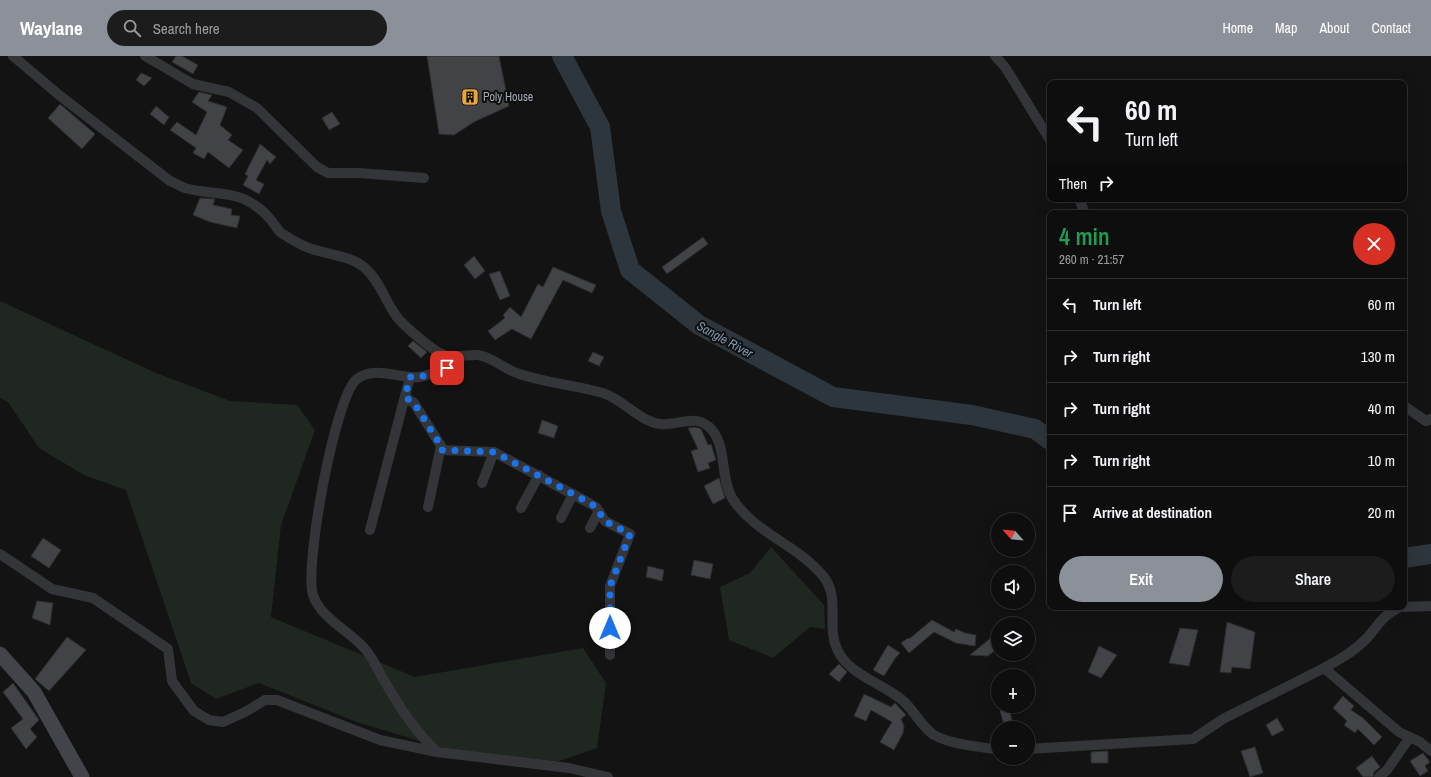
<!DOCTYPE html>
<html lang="en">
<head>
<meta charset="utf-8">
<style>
  :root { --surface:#0e0e0f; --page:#1c1c1d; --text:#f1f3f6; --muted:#9b9c9e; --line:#2e2e2f; --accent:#8c9099 }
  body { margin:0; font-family:"Archivo Narrow",sans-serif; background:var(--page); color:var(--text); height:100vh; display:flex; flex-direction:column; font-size:15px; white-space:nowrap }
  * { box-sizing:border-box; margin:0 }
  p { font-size:13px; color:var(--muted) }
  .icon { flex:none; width:22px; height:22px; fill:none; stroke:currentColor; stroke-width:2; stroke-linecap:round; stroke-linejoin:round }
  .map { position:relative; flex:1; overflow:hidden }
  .drawer { position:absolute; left:1047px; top:154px; width:360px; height:400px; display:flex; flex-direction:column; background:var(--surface); border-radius:8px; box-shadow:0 4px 16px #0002,0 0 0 1px var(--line) }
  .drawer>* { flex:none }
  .hud { position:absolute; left:1047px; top:24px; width:360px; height:122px; border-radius:8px; box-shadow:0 4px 16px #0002,0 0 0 1px var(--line); background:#0e0e0f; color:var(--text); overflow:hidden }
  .needle { width:26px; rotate:297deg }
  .buttons { position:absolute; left:991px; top:457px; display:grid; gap:8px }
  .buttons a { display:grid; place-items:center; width:44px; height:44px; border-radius:50%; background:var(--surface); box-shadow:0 4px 16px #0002,0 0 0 1px var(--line); font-size:20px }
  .pin { position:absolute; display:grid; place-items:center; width:34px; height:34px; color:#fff; margin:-17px; border-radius:8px; box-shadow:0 2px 6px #0006 }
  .me { position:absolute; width:44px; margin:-22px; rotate:0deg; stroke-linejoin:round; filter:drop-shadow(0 0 3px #0008) }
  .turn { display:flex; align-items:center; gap:14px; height:84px; padding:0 12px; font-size:18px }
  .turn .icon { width:52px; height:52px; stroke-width:2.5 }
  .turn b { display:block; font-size:28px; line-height:34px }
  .then { display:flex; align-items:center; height:38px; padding:0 12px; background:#0003; gap:8px; font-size:15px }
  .round { display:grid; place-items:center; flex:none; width:42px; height:42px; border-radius:21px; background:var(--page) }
  .overview { display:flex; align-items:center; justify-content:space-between; height:68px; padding:0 12px }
  h1 { font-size:24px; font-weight:600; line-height:30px; color:#1e9e55 }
  .action { display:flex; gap:8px; margin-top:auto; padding:8px 12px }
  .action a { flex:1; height:46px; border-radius:24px; background:var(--accent); color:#fff; font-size:16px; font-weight:600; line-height:46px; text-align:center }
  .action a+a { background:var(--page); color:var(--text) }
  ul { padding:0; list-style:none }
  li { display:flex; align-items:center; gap:12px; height:52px; padding:0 12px; border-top:1px solid var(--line) }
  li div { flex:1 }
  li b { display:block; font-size:15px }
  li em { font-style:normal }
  header { display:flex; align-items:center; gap:24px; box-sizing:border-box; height:56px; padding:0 20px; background:var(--accent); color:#fff }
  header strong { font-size:19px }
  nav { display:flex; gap:22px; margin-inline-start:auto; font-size:14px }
  .search { width:280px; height:36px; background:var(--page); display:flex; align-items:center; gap:10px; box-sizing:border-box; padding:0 14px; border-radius:22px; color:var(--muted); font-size:15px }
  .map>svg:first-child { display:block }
</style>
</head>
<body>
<header>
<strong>Waylane</strong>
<div class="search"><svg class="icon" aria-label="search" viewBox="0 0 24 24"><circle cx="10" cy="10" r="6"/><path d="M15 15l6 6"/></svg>Search here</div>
<nav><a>Home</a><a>Map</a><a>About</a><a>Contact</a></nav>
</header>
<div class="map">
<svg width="1431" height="721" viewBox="0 0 1431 721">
  <rect width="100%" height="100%" fill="#131314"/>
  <g fill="#1f2720">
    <polygon points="0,245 156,317 230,345 297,349 315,374 281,469 271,561 415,621 583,592 606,627 597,692 556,706 462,698 357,666 259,627 216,643 191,627 126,434 84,419 39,392 8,346 0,342"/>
    <polygon points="771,491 824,549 825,573 810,571 773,602 729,584 720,531 750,517"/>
  </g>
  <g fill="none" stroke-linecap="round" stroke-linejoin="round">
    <g stroke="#2d363c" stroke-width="20">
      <polyline points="562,0 600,71 611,155 630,214 699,269 833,341 972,359 1035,373 1050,384"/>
      <polyline points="1404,502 1431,498"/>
    </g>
  </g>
  <g fill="#424347" stroke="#2d2d30">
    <polygon points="176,0 182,0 198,9 193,18 172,6"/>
    <polygon points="427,0 499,0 509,50 474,66 454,79 439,78"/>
    <polygon points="141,17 152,22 144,30 136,24"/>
    <polygon points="199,36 212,39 208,45 227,51 220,69 232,79 228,84 243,94 229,112 208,96 204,103 193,97 196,92 170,74 177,66 196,79 207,56 192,46"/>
    <polygon points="60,48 95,78 82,93 48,62"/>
    <polygon points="156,50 169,61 164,69 150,58"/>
    <polygon points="332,56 340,68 329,74 322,62"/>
    <polygon points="260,88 276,101 270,108 267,104 256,124 264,128 259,138 243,129 248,120 245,118"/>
    <polygon points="200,142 215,143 213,149 232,153 231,159 240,160 237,172 210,166 193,159"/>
    <polygon points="703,181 708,188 667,218 662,211"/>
    <polygon points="474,200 485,215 475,223 464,209"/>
    <polygon points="553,211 596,229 592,237 563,224 531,283 512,273 495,284 488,275 505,262 503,259 510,251 521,261 538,228 543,231"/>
    <polygon points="500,215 510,240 500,244 489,218"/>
    <polygon points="413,285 427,296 421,302 408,290"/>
    <polygon points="593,296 604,301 599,310 588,305"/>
    <polygon points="542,364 558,370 554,382 538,377"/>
    <polygon points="694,371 701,373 708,389 711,388 716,404 708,407 710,412 698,416 691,395 698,393 688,372"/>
    <polygon points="719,422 725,442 713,448 704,430"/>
    <polygon points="43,482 61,494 49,512 31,500"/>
    <polygon points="694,504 713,508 710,523 691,519"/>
    <polygon points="648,510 664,514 662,525 646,521"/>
    <polygon points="37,545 53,547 50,569 32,562"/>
    <polygon points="932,564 954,576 956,573 965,577 976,579 975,590 956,587 934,576 909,597 901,587 908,582 909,583"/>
    <polygon points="1227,566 1255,576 1250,613 1232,611 1231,617 1220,616"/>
    <polygon points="1180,572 1198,574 1189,610 1169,607"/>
    <polygon points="67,581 86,594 49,635 35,623"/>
    <polygon points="992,581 998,592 988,600 970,599"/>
    <polygon points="888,589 900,597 896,601 884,620 873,614"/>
    <polygon points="1099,590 1117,599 1101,622 1088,616"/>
    <polygon points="839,608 847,616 839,626 829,618"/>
    <polygon points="13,627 39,664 30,673 37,681 26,693 11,672 23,663 3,636"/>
    <polygon points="864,638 891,651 895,647 906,659 901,663 904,670 903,677 894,694 880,686 892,666 871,654 866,665 854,660"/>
    <polygon points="1343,640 1354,650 1351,654 1363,662 1382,681 1374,689 1358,673 1355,677 1344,669 1347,665 1333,652"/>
    <polygon points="1009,652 1014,672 1005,672 1000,655"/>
    <polygon points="1277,662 1284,674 1272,680 1266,669"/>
    <polygon points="1255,691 1263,717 1250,721 1241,695"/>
    <polygon points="1108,695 1108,707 1091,707 1091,696"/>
    <polygon points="1423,697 1430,706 1425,710 1428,715 1420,720 1410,705"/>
    <polygon points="1372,700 1380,711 1374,716 1373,721 1363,721 1356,712"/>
  </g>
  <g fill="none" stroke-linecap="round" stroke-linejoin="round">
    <g stroke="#343539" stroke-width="10">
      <path d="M13,0L59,39L170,125C175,127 180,130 185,132C204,138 225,135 244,143C254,148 263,154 270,163C274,167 276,172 280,176C287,181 296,186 304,190C323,199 349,198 365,212C379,224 385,244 395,258C400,267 431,293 440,297C452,304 466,298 478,299C493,301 504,313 517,317C545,327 575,329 603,337C622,343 641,366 660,368C679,370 697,356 712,374C727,392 720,421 732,442C754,477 798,489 823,520C841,542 826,569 837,593C848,618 881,627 901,643C914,653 920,670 934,679C952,689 978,690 998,694"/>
      <polyline points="145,0 193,28 229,36 257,52 317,111 328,117 359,117 424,122"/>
      <polyline points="995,0 1005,11 1050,84"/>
      <polyline points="1079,143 1085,157"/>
      <polyline points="405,341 414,347 441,390 428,451"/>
      <polyline points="1404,350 1426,365 1431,363"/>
      <polyline points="441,394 494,396 482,427"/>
      <polyline points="494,396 589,447 596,451 605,465 630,478 610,530 610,599"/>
      <polyline points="521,452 539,419"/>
      <polyline points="561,462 573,438"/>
      <polyline points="590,472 599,455"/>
      <polyline points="370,474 410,321"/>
      <polyline points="0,498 52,533 93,542 168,593 172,625 194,655 209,664 223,666 245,656 265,644 277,644 380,684 437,696 569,712 608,721"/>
      <polyline points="1404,551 1431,550"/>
      <path d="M1324,612C1340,603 1355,595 1368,581C1381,566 1381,561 1400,551"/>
      <polyline points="1028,693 1193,683 1223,663 1324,612 1399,676 1420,686 1431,695"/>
      <path d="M437,696C415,675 400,652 385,626C378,615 374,603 365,593C350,575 321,563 313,539C304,512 335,339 357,323C376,309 398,323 419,321C428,320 438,315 447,312L452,300"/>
      <polyline points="1379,721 1387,714 1410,681"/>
    </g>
    <polyline stroke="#424449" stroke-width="15" points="0,598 34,636 82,721"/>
  </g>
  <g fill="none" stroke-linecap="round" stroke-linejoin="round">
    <polyline stroke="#1a73e8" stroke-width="7" stroke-dasharray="0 12.6" points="447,312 420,321 410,321 405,341 414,347 441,390 441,394 494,396 590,447 596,451 605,465 630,478 610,530 610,572"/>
  </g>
  <defs>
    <symbol id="building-square" viewBox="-11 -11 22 22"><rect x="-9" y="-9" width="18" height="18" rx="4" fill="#e5a63b" stroke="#0e0e0f"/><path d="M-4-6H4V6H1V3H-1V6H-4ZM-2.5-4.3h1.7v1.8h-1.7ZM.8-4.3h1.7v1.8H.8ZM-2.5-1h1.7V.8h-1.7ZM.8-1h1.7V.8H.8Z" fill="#111"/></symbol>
  </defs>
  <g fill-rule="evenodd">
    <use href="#building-square" x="460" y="31" width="20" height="20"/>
  </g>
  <g text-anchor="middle" stroke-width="4" stroke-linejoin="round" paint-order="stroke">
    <g font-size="12" fill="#a5aab4" stroke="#0e0e0f" text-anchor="start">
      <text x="483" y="45">Poly House</text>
    </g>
    <g font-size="13" font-style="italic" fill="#7e99ad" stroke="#0e0e0f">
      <text transform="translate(725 283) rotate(29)" y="5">Sangle River</text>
    </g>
  </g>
</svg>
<div class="buttons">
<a><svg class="needle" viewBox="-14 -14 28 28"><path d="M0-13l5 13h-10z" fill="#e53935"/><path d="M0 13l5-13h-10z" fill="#9b9c9e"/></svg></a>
<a><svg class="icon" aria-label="sound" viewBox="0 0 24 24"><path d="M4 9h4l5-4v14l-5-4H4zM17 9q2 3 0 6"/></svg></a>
<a><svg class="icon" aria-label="layers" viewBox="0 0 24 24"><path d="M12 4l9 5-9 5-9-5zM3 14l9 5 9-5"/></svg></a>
<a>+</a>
<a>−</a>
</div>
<div class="pin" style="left:447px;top:312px;background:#d93025"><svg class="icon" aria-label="arrive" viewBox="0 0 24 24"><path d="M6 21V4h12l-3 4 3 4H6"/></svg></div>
<svg class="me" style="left:610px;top:572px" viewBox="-20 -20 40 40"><circle r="19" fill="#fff"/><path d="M0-13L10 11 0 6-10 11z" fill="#1a73e8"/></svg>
<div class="hud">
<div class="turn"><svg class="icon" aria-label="left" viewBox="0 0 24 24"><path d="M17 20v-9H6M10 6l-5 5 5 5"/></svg><div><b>60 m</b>Turn left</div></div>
<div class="then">Then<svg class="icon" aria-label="right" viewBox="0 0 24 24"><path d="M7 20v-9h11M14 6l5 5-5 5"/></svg></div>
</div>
<section class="drawer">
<div class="overview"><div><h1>4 min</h1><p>260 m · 21:57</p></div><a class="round" style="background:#d93025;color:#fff"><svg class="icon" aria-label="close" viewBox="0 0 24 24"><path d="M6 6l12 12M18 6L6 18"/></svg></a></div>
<ul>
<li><svg class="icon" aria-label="left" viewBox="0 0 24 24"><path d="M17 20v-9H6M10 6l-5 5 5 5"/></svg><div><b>Turn left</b></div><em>60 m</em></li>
<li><svg class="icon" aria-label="right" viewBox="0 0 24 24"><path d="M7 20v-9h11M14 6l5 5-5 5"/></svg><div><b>Turn right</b></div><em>130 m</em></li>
<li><svg class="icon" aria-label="right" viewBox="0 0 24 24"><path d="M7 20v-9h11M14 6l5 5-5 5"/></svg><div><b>Turn right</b></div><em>40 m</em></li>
<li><svg class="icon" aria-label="right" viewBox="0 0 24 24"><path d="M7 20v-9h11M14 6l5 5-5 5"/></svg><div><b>Turn right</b></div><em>10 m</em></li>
<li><svg class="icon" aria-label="arrive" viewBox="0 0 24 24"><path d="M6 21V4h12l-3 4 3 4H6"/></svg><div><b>Arrive at destination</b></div><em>20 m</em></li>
</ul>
<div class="action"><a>Exit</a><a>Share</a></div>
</section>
</div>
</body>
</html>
